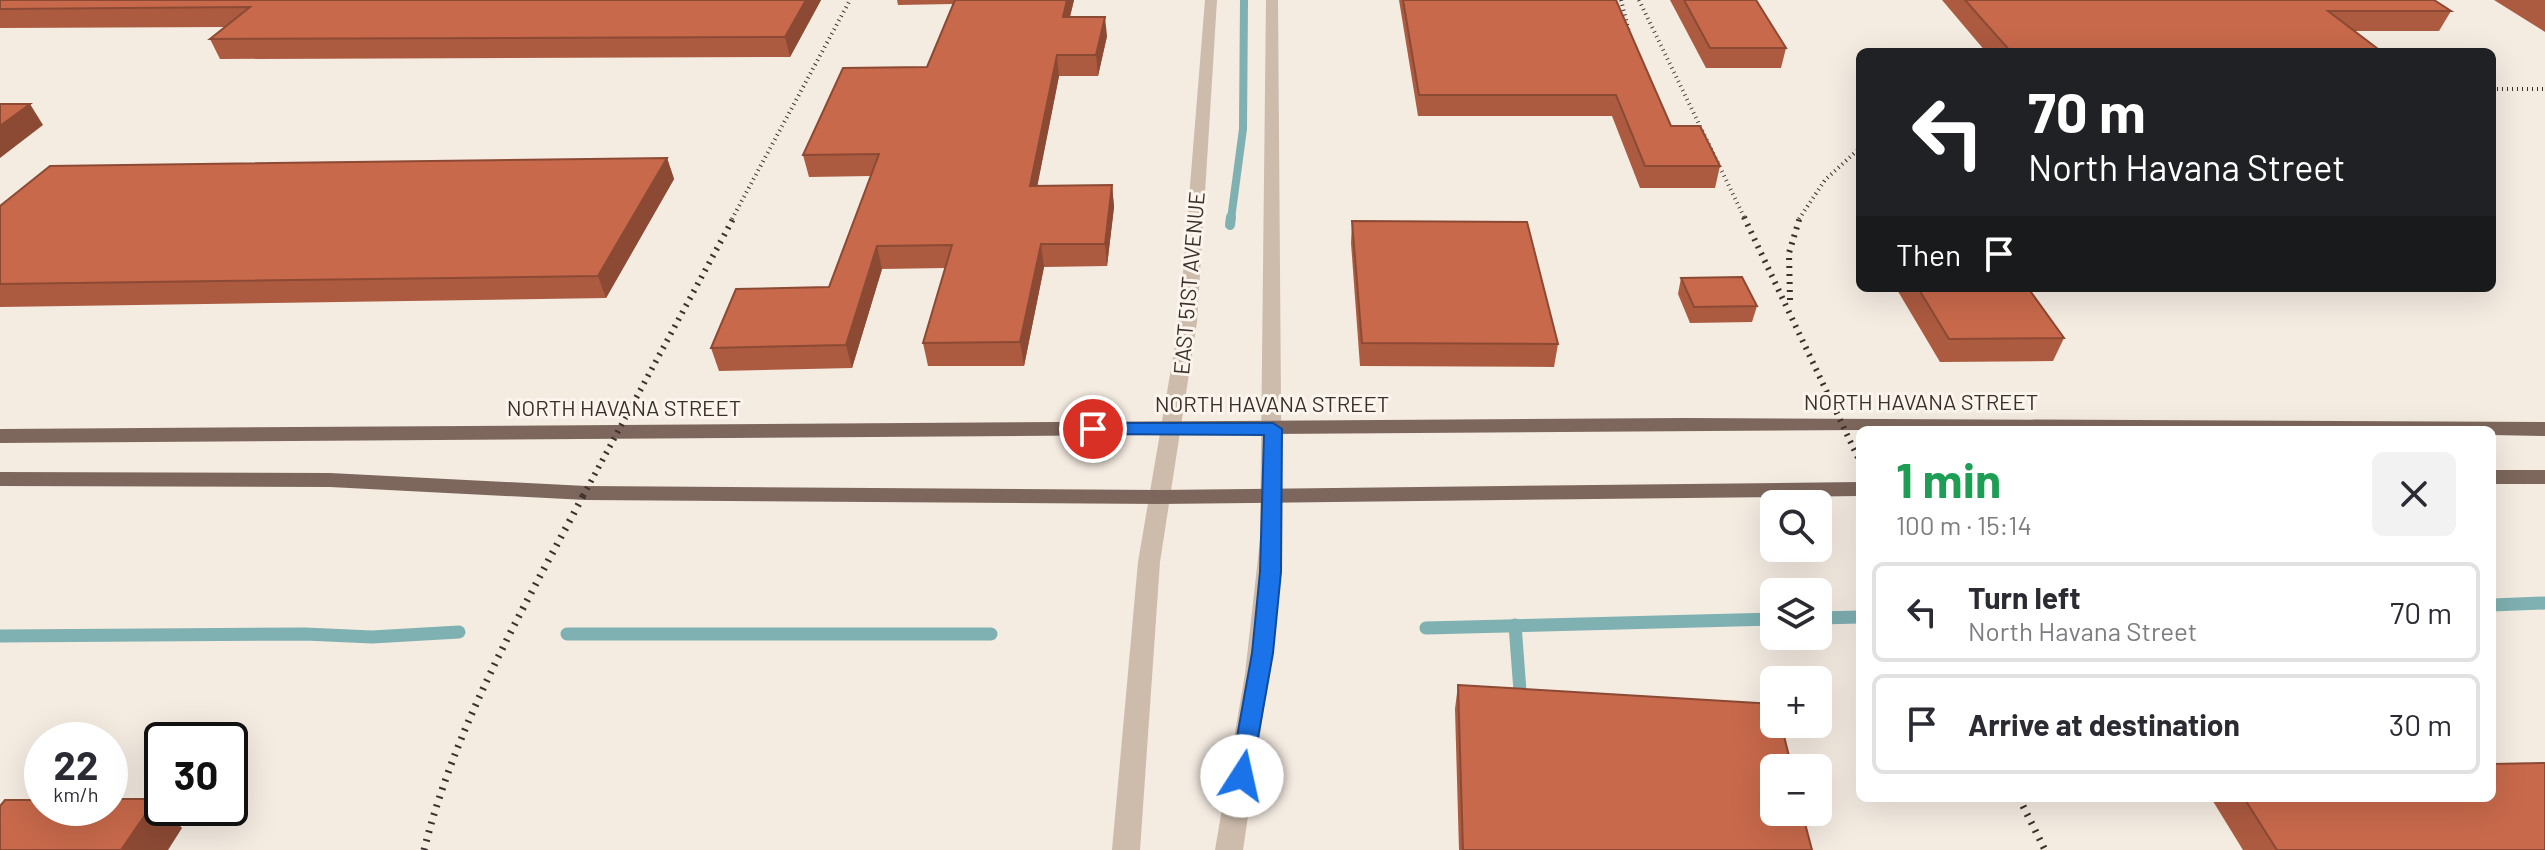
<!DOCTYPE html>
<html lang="en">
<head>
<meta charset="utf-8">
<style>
  :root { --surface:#fff; --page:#f2f2f3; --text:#2b2b33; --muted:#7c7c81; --line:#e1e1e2 }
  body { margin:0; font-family:Barlow,sans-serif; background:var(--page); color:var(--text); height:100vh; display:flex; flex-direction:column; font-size:30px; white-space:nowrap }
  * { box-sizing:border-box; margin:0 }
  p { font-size:26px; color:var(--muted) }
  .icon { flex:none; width:44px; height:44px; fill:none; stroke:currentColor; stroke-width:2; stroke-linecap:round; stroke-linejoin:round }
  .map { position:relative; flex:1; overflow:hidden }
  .side { position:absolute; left:1856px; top:426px; width:640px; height:376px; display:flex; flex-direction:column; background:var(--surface); border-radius:12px; box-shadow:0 8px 32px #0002 }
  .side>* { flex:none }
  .top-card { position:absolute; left:1856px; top:48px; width:640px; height:244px; border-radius:12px; box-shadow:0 8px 32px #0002; background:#202124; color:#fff; overflow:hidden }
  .tools { position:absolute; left:1760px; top:490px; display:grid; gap:16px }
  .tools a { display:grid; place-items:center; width:72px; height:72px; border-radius:12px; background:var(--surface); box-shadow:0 8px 32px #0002; font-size:40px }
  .speed { position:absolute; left:24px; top:722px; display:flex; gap:16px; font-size:40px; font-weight:700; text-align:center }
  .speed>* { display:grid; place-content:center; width:104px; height:104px; border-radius:50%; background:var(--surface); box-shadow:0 8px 32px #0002; line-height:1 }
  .speed small { font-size:20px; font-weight:400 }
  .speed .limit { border:4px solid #111; border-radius:12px; background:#fff; color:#111 }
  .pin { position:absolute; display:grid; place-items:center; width:68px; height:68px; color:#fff; margin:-34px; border:4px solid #fff; border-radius:50%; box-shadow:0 2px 8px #0007 }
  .me { position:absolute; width:88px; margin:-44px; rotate:10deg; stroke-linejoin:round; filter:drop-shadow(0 0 6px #0008) }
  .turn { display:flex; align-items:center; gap:28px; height:168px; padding:0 40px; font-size:36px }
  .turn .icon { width:104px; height:104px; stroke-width:2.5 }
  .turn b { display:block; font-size:56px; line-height:68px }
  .then { display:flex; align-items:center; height:76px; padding:0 40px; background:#0003; gap:16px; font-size:30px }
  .round { display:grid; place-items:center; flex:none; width:84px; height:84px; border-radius:12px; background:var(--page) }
  .headline { display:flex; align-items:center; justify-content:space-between; height:136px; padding:0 40px }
  h1 { font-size:48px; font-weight:700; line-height:60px; color:#1e9e55 }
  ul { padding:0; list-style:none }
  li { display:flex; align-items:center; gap:24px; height:100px; margin:0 16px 12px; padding:0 24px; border:4px solid var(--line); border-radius:12px }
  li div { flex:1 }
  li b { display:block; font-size:30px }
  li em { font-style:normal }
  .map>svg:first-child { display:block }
</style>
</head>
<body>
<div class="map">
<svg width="2545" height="850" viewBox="0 0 2545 850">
  <rect width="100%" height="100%" fill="#f4ebe1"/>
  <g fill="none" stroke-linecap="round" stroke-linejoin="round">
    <polyline stroke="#7fb0b2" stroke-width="8" points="1231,219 1243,129 1244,0"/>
    <polyline stroke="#7fb0b2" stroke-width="10" points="1230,225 1231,217"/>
    <g stroke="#7fb0b2" stroke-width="13">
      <polyline points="2492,605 2545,603"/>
      <polyline points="1818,618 1860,617"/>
      <polyline points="1515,625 1520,691"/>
      <polyline points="1426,628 1774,619"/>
      <polyline points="567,634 991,634"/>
      <polyline points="0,636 305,634 372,637 459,632"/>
    </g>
    <g fill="#cdbbac" fill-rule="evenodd">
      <polygon points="1205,0 1217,0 1197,322 1160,562 1140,850 1112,850 1138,562 1179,322"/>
      <polygon points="1266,0 1278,0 1282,540 1269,674 1243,850 1215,850 1245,674 1260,540"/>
    </g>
    <g fill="#7d675c" fill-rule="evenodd">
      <polygon points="1684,418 2545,422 2545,436 2492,435 2492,430 1860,430 0,443 0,429"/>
      <rect x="2492" y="470" width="53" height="14"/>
      <polygon points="0,472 330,473 586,486 1160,490 1860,482 1860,496 1160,504 586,500 330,487 0,486"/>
    </g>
    <g stroke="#3b302b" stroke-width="4" stroke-dasharray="1 4" stroke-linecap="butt">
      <polyline points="1621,0 1631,40"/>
      <polyline points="1639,0 1745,219"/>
      <polyline points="2492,89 2545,89"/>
      <polyline points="732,219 850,0"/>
      <polyline points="1799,219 1825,180 1860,148"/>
    </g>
    <g stroke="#3b302b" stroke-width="6" stroke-dasharray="2 6" stroke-linecap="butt">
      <polyline points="1744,217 1860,462"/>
      <polyline points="1790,300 1789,253 1800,217"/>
      <polyline points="583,496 734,217"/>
    </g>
    <g stroke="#3b302b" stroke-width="7" stroke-dasharray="2 7" stroke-linecap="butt">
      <polyline points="2019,798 2045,850"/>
      <path d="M424,850C457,721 522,611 584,494"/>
    </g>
  </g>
  <g fill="#ac5a40">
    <polygon points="0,0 821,0 790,57 220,59 210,39 225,27 0,28"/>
    <polygon points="897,0 1074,0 1070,17 1107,36 1098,76 1059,76 1037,186 1112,185 1114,207 1107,266 1044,267 1024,366 928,366 923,343 945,268 882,269 852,368 719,371 711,348 829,287 871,176 809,177 803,155 927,67 953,4 898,5"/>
    <polygon points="1399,0 1616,0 1671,126 1720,166 1715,188 1640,188 1612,116 1418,116"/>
    <polygon points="1670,0 1756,0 1786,48 1781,68 1706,68"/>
    <polygon points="1942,0 2434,0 2451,11 2439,31 2354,31 2382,52 1986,52"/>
    <polygon points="2494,0 2545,0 2545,32"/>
    <polygon points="667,158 674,179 606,298 0,307 0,206"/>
    <polygon points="1352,221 1558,344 1554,367 1360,366 1351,243"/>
    <polygon points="1681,278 1757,306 1752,322 1690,323 1678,294"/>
    <polygon points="1896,288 2028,288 2064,338 2053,361 1940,362"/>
    <polygon points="1458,685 1812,850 1459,850 1455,709"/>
    <polygon points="2211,798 2492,798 2545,850 2243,850"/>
  </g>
  <g fill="#8c4a34">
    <polygon points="806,0 821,0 790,57 785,37"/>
    <polygon points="1067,0 1074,0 1065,36 1063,17"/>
    <polygon points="1105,17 1107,36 1098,76 1096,55"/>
    <polygon points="1057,55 1059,76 1033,208 1030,186"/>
    <polygon points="30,104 43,125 0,158 0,126"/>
    <polygon points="667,158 674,179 606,298 598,276"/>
    <polygon points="1112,185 1114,207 1107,266 1105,244"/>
    <polygon points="1041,244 1044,267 1024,366 1020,342"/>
    <polygon points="877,246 882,269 852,368 846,345"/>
    <polygon points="156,799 162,806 162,808 164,808 182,828 168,850 121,850"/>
  </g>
  <g fill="#c8694b" stroke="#8c4a34" stroke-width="2">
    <polygon points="0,0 806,0 785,37 210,39 250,7 0,9"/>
    <polygon points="955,0 1067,0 1063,17 1105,17 1096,55 1057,55 1030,186 1112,185 1105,244 1041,244 1020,342 923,343 952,245 877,246 846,345 711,348 736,289 829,287 879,154 803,155 843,68 927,67"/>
    <polygon points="1403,0 1616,0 1671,126 1700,126 1720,166 1645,166 1616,95 1419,95"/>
    <polygon points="1684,0 1756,0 1786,48 1710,48"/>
    <polygon points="1965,0 2434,0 2451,11 2328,11 2382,52 2011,52"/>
    <polygon points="0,104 30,104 0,126"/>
    <polygon points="667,158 598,276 0,284 0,206 50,166"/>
    <polygon points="1352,221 1527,222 1558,344 1362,343"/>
    <polygon points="1742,277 1757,306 1694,307 1681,278"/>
    <polygon points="1918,288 2028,288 2064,338 1949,339"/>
    <polygon points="1458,685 1774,704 1774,724 1781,724 1792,768 1774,768 1774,812 1802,812 1812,850 1463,850"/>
    <polygon points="2545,763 2545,850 2277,850 2244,798 2492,798 2492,764"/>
    <polygon points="110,799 156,799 121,850 0,850 0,806 5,800 42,800 42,808 110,808"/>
  </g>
  <polygon fill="#1a73e8" stroke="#114b97" stroke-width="2" points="1093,423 1273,423 1282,429 1281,572 1273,653 1250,783 1242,786 1233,783 1230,776 1252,653 1260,572 1264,435 1087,434 1084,429 1087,425"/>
  <g text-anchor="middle" stroke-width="6" stroke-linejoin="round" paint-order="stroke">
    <g font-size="22" fill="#3b302b" stroke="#fbf5ee">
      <text transform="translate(1189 283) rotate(-85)" y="8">EAST 51ST AVENUE</text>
      <text x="1921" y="410">NORTH HAVANA STREET</text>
      <text x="1272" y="412">NORTH HAVANA STREET</text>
      <text x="624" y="416">NORTH HAVANA STREET</text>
    </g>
  </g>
</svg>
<div class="tools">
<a><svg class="icon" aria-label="search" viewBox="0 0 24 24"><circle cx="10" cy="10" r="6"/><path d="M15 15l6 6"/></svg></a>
<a><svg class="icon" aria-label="layers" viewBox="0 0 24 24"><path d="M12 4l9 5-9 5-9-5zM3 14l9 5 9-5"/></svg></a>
<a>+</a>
<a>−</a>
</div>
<div class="speed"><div>22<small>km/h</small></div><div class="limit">30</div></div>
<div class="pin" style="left:1093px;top:429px;background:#d93025"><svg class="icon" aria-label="arrive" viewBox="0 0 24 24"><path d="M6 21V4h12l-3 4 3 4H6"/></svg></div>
<svg class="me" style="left:1242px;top:776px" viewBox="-20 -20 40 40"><circle r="19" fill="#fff"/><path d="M0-13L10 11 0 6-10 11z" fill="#1a73e8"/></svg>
<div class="top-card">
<div class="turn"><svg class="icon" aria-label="left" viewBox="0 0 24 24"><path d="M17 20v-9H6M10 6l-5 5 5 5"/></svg><div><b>70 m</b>North Havana Street</div></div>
<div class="then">Then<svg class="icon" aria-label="arrive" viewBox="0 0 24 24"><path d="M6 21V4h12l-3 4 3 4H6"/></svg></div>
</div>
<section class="side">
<div class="headline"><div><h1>1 min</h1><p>100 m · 15:14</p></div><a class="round"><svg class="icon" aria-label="close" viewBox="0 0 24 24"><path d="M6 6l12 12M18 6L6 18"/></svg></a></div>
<ul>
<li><svg class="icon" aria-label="left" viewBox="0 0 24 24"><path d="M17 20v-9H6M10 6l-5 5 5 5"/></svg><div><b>Turn left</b><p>North Havana Street</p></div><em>70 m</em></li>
<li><svg class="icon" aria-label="arrive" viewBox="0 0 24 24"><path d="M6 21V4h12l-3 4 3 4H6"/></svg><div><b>Arrive at destination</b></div><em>30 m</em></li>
</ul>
</section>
</div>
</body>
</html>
